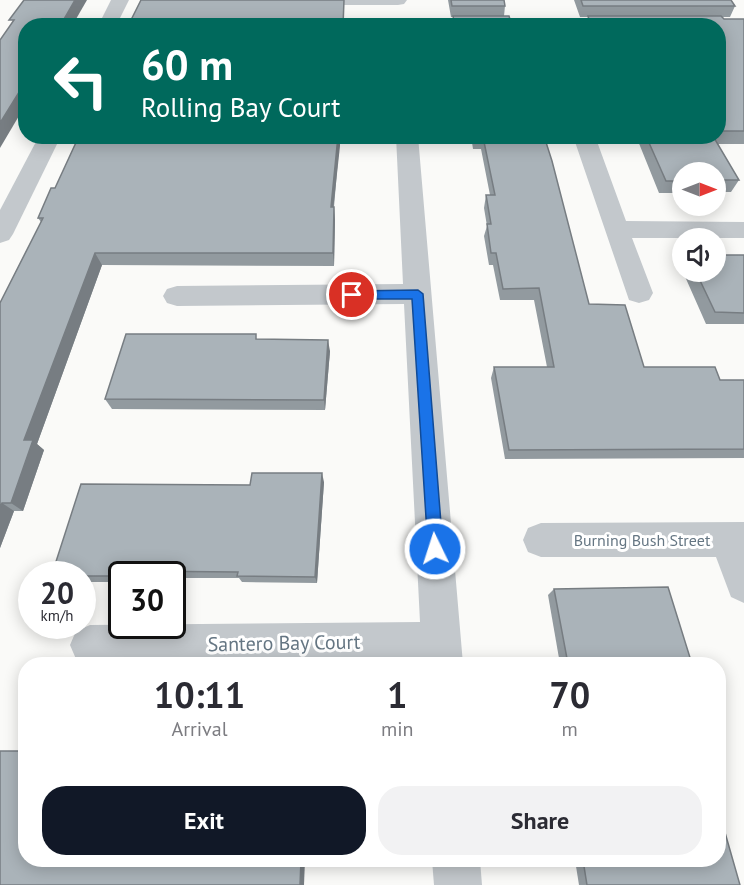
<!DOCTYPE html>
<html lang="en">
<head>
<meta charset="utf-8">
<style>
  :root { --surface:#fff; --page:#f2f2f3; --text:#2b2b33; --muted:#7c7c81; --accent:#111827 }
  body { margin:0; font-family:"PT Sans",sans-serif; background:var(--page); color:var(--text); height:100vh; display:flex; flex-direction:column; font-size:22px; white-space:nowrap }
  * { box-sizing:border-box; margin:0 }
  p { font-size:20px; color:var(--muted) }
  .icon { flex:none; width:33px; height:33px; fill:none; stroke:currentColor; stroke-width:2; stroke-linecap:round; stroke-linejoin:round }
  .map { position:relative; flex:1; overflow:hidden }
  .drawer { position:absolute; left:18px; top:657px; width:708px; height:210px; display:flex; flex-direction:column; background:var(--surface); border-radius:24px; box-shadow:0 3px 15px #0003 }
  .drawer>* { flex:none }
  .guide { position:absolute; left:18px; top:18px; width:708px; height:126px; border-radius:24px; box-shadow:0 3px 15px #0003; background:#00695c; color:#fff; overflow:hidden }
  .needle { width:39px; rotate:90deg }
  .fabs { position:absolute; left:672px; top:162px; display:grid; gap:12px }
  .fabs a { display:grid; place-items:center; width:54px; height:54px; border-radius:50%; background:var(--surface); box-shadow:0 3px 15px #0003; font-size:30px }
  .speed { position:absolute; left:18px; top:561px; display:flex; gap:12px; font-size:30px; font-weight:700; text-align:center }
  .speed>* { display:grid; place-content:center; width:78px; height:78px; border-radius:50%; background:var(--surface); box-shadow:0 3px 15px #0003; line-height:1 }
  .speed small { font-size:15px; font-weight:400 }
  .speed .limit { border:3px solid #111; border-radius:9px; background:#fff; color:#111 }
  .pin { position:absolute; display:grid; place-items:center; width:51px; height:51px; color:#fff; margin:-26px; border:3px solid #fff; border-radius:50%; box-shadow:0 2px 6px #0007 }
  .me { position:absolute; width:66px; margin:-33px; rotate:356deg; stroke-linejoin:round; filter:drop-shadow(0 0 4px #0008) }
  .turn { display:flex; align-items:center; gap:21px; height:126px; padding:0 24px; font-size:27px }
  .turn .icon { width:78px; height:78px; stroke-width:2.5 }
  .turn b { display:block; font-size:42px; line-height:51px }
  .eta { display:flex; justify-content:space-evenly; align-items:center; height:102px; text-align:center }
  .eta b { font-size:36px; font-weight:800; line-height:42px }
  .button { display:flex; gap:12px; margin-top:auto; padding:12px 24px }
  .button a { flex:1; height:69px; border-radius:24px; background:var(--accent); color:#fff; font-size:24px; font-weight:800; line-height:69px; text-align:center }
  .button a+a { background:var(--page); color:var(--text) }
  .map>svg:first-child { display:block }
</style>
</head>
<body>
<div class="map">
<svg width="744" height="885" viewBox="0 0 744 885">
  <rect width="100%" height="100%" fill="#fafaf8"/>
  <g fill="none" stroke-linecap="round" stroke-linejoin="round">
    <g fill="#c3c8cc" fill-rule="evenodd">
      <polygon points="111,0 129,0 116,26 98,26"/>
      <polygon points="292,0 407,0 404,4 398,5 301,5 295,4"/>
      <polygon points="400,19 629,19 635,20 638,24 392,26 394,20"/>
      <polygon points="39,136 61,136 13,234 9,240 0,243 0,210"/>
      <polygon points="396,136 418,136 463,664 423,664 422,662 88,664 76,659 70,645 76,631 90,625 420,622 404,304 177,306 167,303 163,296 167,289 177,286 403,284"/>
      <polygon points="573,136 595,136 626,221 744,222 744,238 632,238 653,293 649,300 639,303 629,300"/>
      <polygon points="744,522 744,603 731,597 716,557 541,557 528,552 523,540 528,528 541,523"/>
      <polygon points="432,860 480,860 482,885 434,885"/>
    </g>
  </g>
  <g fill="#929a9f">
    <polygon points="448,0 504,0 505,6 504,16 512,26 452,26 453,17 451,17"/>
    <polygon points="574,0 731,0 735,6 730,17 722,17 724,19 744,19 744,144 717,144 739,180 731,192 716,192 716,172 682,172 682,193 659,193 636,136 718,136 718,26 585,26 588,17 580,17"/>
    <polygon points="79,136 340,136 334,207 335,220 334,266 102,265 37,444 44,450 23,511 14,511 0,548 0,303 41,222 38,218 55,188"/>
    <polygon points="471,136 544,136 589,304 644,367 720,380 744,380 744,458 505,459 491,378 494,367 547,367 534,300 500,300 493,265 489,265 484,236 487,226 484,208 486,195 490,195 481,149 473,149"/>
    <polygon points="744,255 744,324 706,324 683,272 716,272"/>
    <polygon points="258,339 330,351 325,410 112,409 105,399"/>
    <polygon points="324,482 317,583 242,582 239,578 172,578 172,574 122,574 122,582 82,582 82,574 250,485"/>
    <polygon points="554,589 692,664 560,664 548,595"/>
    <polygon points="575,860 718,860 740,885 579,885"/>
  </g>
  <g fill="#777d82">
    <polygon points="75,0 87,0 72,26 60,26"/>
    <polygon points="26,81 26,104 0,148 0,123"/>
    <polygon points="338,136 340,136 340,146 332,220 331,207"/>
    <polygon points="334,207 335,220 334,266 333,253"/>
    <polygon points="95,253 102,265 37,444 44,450 23,511 11,503 24,440"/>
    <polygon points="328,340 330,351 325,410 324,400"/>
    <polygon points="322,473 324,482 317,583 315,577"/>
    <polygon points="2,503 14,511 0,548 0,508"/>
    <polygon points="301,860 305,860 304,885 300,885"/>
  </g>
  <g fill="#aab3b9" stroke="#777d82" stroke-width="1.5">
    <polygon points="24,0 75,0 60,26 26,26 26,81 0,123 0,40 14,20 9,20"/>
    <polygon points="141,0 344,0 343,26 128,26"/>
    <polygon points="451,0 504,0 505,6 452,6"/>
    <polygon points="581,0 731,0 735,6 583,6"/>
    <polygon points="453,16 509,16 512,26 455,26"/>
    <polygon points="588,16 721,16 724,19 744,19 744,131 718,131 718,26 591,26"/>
    <polygon points="79,136 338,136 331,207 334,207 333,253 95,253 24,440 33,440 11,503 2,503 0,508 0,303 43,218 38,218 51,188 55,188"/>
    <polygon points="475,136 544,136 552,161 589,304 625,305 644,367 715,367 720,380 744,380 744,449 509,450 494,367 554,367 539,288 503,289 496,253 491,253 487,224 491,224 486,195 495,195 483,137"/>
    <polygon points="646,136 713,136 739,180 716,180 716,172 682,172 682,181 666,181"/>
    <polygon points="716,255 744,255 744,313 715,312 696,272 716,272"/>
    <polygon points="126,334 256,334 256,339 328,340 324,400 105,399"/>
    <polygon points="252,473 322,473 315,577 237,576 238,572 130,571 129,574 122,574 122,576 82,576 82,574 52,574 81,484 250,485"/>
    <polygon points="668,587 692,664 568,664 554,589"/>
    <polygon points="0,751 26,751 26,860 301,860 300,885 0,885"/>
    <polygon points="718,808 740,885 587,885 583,860 718,860"/>
  </g>
  <polygon fill="#1a73e8" stroke="#114b97" stroke-width="1.5" points="418,290 423,294 443,549 441,554 435,556 430,554 428,549 412,299 352,299 346,295 352,291"/>
  <g text-anchor="middle" stroke-width="6" stroke-linejoin="round" paint-order="stroke">
    <g font-size="16" fill="#657683" stroke="#fff">
      <text x="642" y="546">Burning Bush Street</text>
    </g>
    <g font-size="20" fill="#657683" stroke="#fff">
      <text transform="translate(284 643) rotate(-1)" y="7">Santero Bay Court</text>
    </g>
  </g>
</svg>
<div class="fabs">
<a><svg class="needle" viewBox="-14 -14 28 28"><path d="M0-13l5 13h-10z" fill="#e53935"/><path d="M0 13l5-13h-10z" fill="#7c7c81"/></svg></a>
<a><svg class="icon" aria-label="sound" viewBox="0 0 24 24"><path d="M4 9h4l5-4v14l-5-4H4zM17 9q2 3 0 6"/></svg></a>
</div>
<div class="speed"><div>20<small>km/h</small></div><div class="limit">30</div></div>
<div class="pin" style="left:352px;top:295px;background:#d93025"><svg class="icon" aria-label="arrive" viewBox="0 0 24 24"><path d="M6 21V4h12l-3 4 3 4H6"/></svg></div>
<svg class="me" style="left:435px;top:549px" viewBox="-20 -20 40 40"><circle r="17" fill="#1a73e8" stroke="#fff" stroke-width="3"/><path d="M0-11L8 9 0 5-8 9z" fill="#fff"/></svg>
<div class="guide">
<div class="turn"><svg class="icon" aria-label="left" viewBox="0 0 24 24"><path d="M17 20v-9H6M10 6l-5 5 5 5"/></svg><div><b>60 m</b>Rolling Bay Court</div></div>
</div>
<section class="drawer">
<div class="eta">
<div><b>10:11</b><p>Arrival</p></div>
<div><b>1</b><p>min</p></div>
<div><b>70</b><p>m</p></div>
</div>
<div class="button"><a>Exit</a><a>Share</a></div>
</section>
</div>
</body>
</html>
